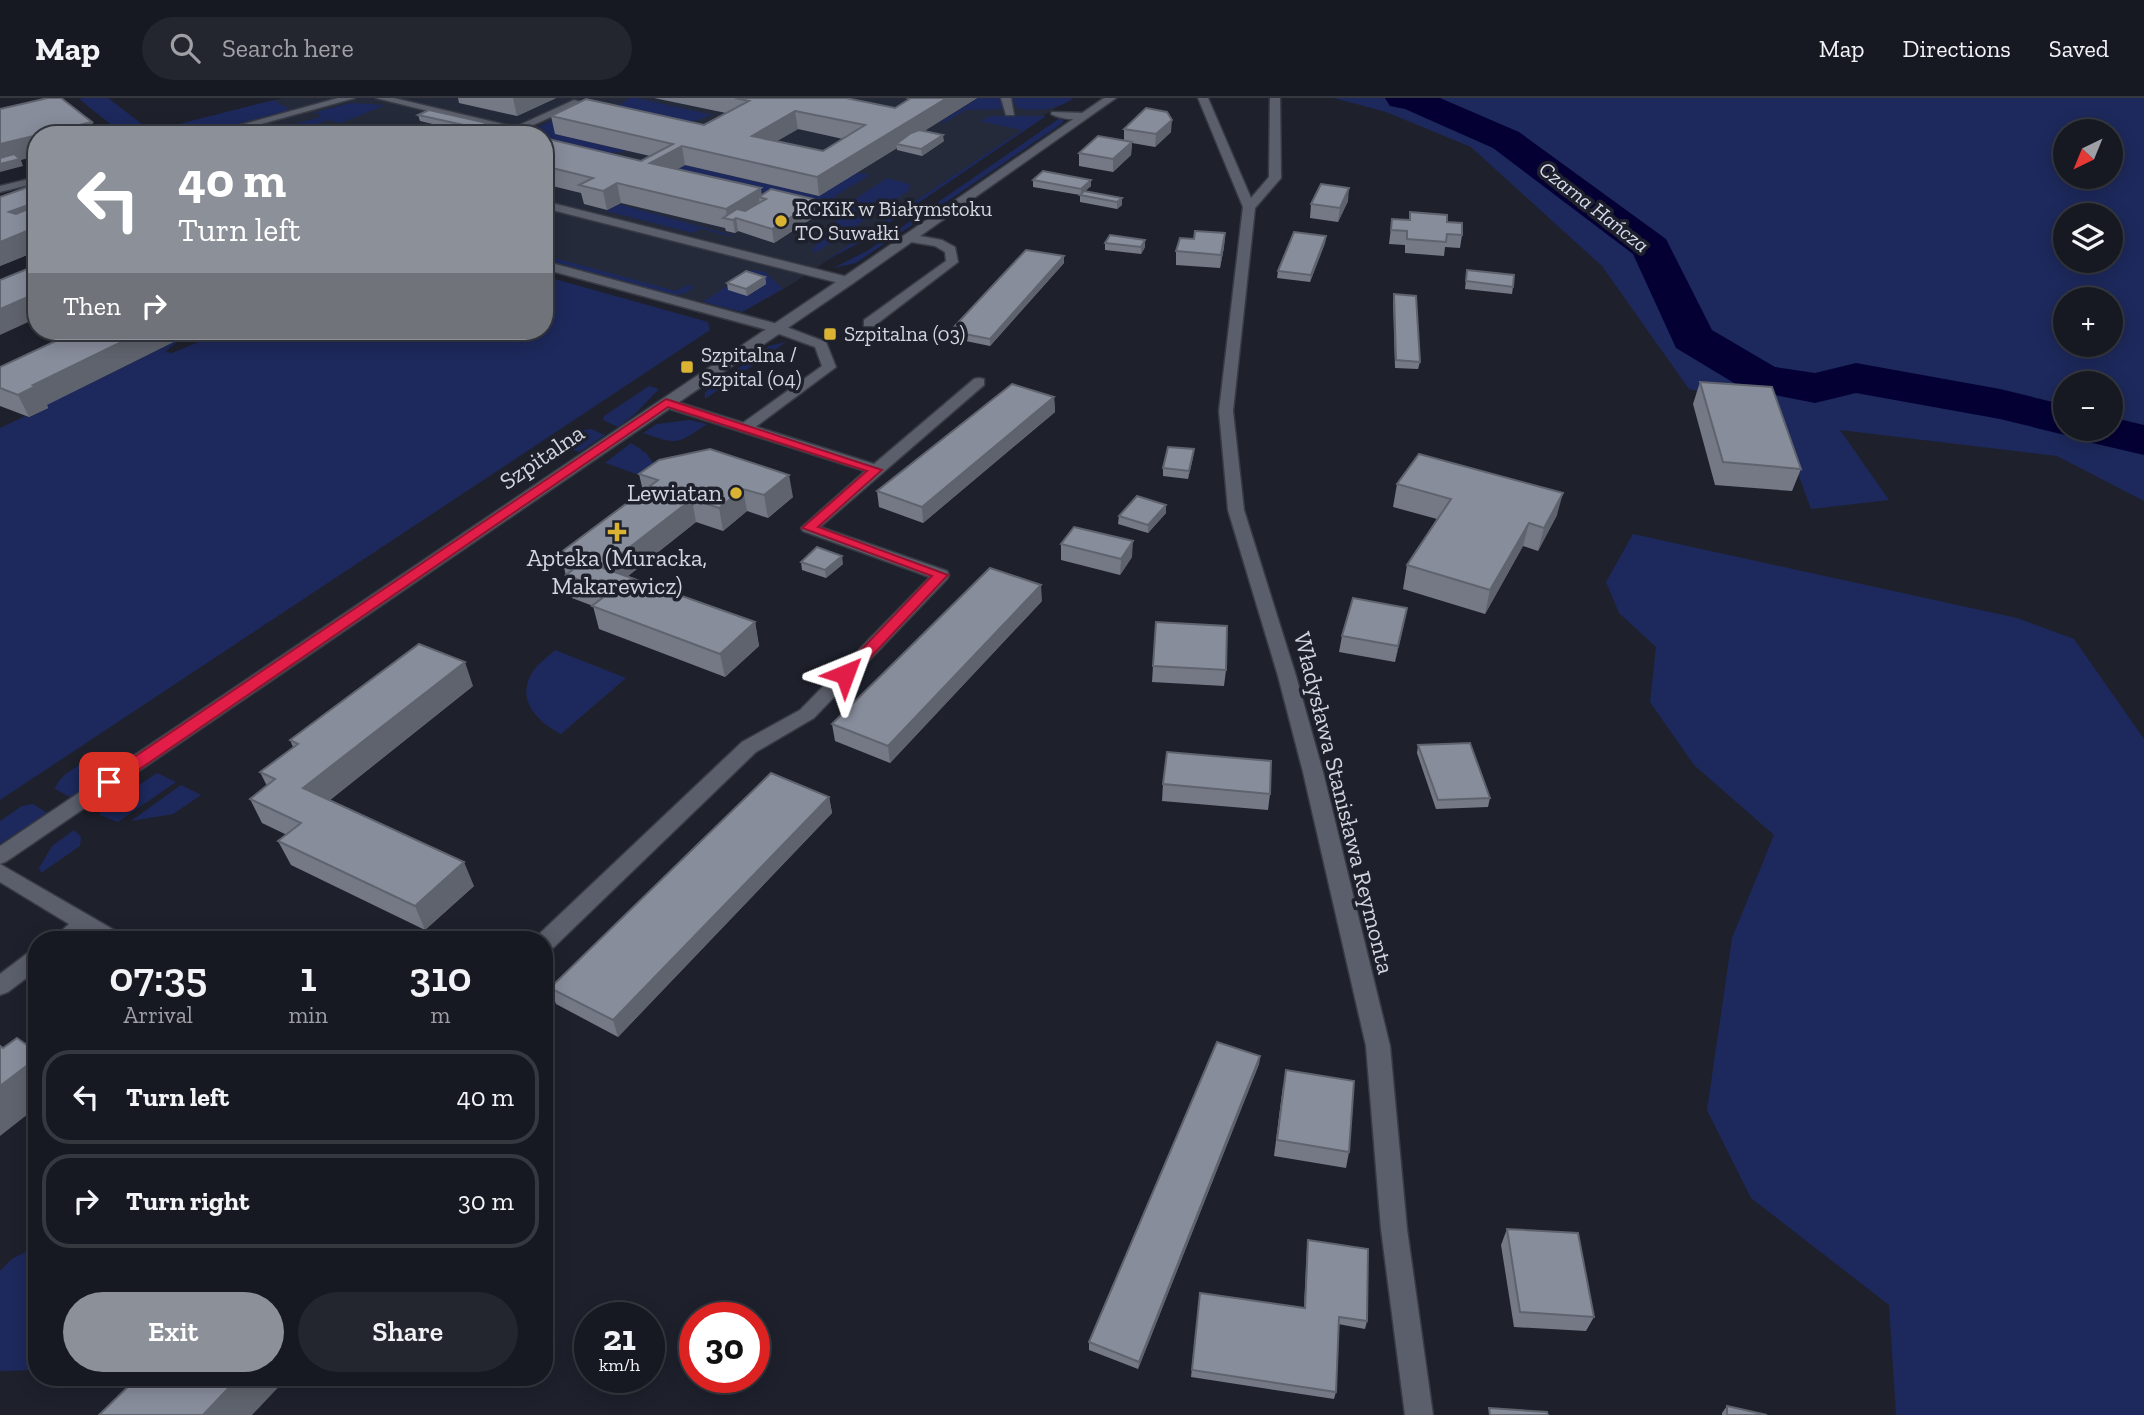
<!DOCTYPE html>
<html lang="en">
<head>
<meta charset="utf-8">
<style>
  :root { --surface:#161921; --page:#23262e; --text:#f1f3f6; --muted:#9ea0a5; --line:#35383f; --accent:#8c9099 }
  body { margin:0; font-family:"Zilla Slab",serif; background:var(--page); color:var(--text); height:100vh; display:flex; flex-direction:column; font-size:26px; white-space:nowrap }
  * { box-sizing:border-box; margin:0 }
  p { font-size:23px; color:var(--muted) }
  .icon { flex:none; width:38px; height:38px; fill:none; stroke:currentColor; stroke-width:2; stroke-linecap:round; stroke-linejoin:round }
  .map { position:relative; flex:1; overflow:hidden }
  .details { position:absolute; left:28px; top:833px; width:525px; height:455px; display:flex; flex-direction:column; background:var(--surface); border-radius:28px; box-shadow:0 4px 18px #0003,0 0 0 2px var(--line) }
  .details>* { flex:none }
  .top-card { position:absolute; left:28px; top:28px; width:525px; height:214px; border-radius:28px; box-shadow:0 4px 18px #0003,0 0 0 2px var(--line); background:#8c9099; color:#fff; overflow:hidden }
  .needle { width:46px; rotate:223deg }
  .fabs { position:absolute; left:2053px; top:21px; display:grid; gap:14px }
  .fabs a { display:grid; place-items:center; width:70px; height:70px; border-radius:50%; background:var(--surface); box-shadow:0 4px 18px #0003,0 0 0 2px var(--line); font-size:35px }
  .speed { position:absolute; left:574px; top:1204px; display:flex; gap:14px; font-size:35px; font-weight:700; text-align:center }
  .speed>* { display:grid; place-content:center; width:91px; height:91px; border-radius:50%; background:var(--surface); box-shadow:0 4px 18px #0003,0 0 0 2px var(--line); line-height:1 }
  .speed small { font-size:18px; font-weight:400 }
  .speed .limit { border:10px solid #d22; background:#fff; color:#111 }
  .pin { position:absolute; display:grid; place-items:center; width:60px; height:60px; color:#fff; margin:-30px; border-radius:14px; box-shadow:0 4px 10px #0006 }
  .me { position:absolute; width:77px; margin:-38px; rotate:44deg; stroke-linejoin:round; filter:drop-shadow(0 0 5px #0008) }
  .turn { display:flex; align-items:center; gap:24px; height:147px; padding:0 35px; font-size:32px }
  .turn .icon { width:91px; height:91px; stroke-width:2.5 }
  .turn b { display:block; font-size:49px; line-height:60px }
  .then { display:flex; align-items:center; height:66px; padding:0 35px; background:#0003; gap:14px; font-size:26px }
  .eta { display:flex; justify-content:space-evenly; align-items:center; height:119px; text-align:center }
  .eta b { font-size:42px; font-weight:600; line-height:49px }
  .cta { display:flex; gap:14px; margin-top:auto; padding:14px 35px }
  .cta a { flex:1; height:80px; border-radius:42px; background:var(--accent); color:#fff; font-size:28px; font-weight:600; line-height:80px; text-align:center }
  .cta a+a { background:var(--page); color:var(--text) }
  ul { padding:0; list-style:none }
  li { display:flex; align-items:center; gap:21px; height:94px; margin:0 14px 10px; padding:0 21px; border:4px solid var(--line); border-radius:28px }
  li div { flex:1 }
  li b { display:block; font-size:26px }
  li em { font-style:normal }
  header { display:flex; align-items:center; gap:42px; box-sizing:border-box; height:98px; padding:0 35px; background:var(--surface); border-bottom:2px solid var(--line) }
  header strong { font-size:33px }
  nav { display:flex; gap:38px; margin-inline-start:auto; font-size:24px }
  .search { width:490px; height:63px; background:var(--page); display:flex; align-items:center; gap:18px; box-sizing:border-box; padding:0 24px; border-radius:38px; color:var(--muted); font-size:26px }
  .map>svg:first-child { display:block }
</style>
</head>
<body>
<header>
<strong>Map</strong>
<div class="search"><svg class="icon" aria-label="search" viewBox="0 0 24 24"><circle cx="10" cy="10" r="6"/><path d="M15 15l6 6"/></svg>Search here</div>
<nav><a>Map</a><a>Directions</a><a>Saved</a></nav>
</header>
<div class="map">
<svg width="2144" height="1317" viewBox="0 0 2144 1317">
  <rect width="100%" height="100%" fill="#1e212c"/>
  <polygon fill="#252a3a" points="283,0 1070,0 795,184 742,214 544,163 544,37 137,37"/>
  <g fill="#1d295c" fill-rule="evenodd">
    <polygon points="85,0 108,0 151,33 274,2 290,12 196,37 124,37 79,1"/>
    <polygon points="629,0 637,0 712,17 689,25 617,9"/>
    <polygon points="978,0 1000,0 1003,11 966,12 944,25 940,24"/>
    <path d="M1011,0H1074C1056,12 1038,14 1017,10Z"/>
    <path d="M1334,0H2144V403L2057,358L1840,332L1889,402L1811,411L1774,310L1689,291L1602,168L1471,49L1386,14ZM2065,33H2110V79H2065ZM2065,117H2110V163H2065ZM2065,201H2110V247H2065ZM2065,285H2110V331H2065Z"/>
    <polygon points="351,5 385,7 341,25 328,22 290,37 229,37 246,32 253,37 321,19 316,14"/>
    <polygon points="574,13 556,36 627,53 597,57 532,34 532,32"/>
    <polygon points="991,18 1046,18 861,144 825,163 1022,32 979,23"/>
    <polygon points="1060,20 1064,23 1060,27 856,165 833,170 867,153"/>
    <polygon points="685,67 819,98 857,74 870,77 837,97 823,112 666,78"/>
    <polygon points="887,80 910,86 910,92 817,154 811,153 855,101"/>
    <polygon points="618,106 736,138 723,137 684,125 701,131 693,135 606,113"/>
    <polygon points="544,157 676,193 687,187 695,189 685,195 675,197 544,161"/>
    <polygon points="751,172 765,174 783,191 742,214 703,204"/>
    <polygon points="544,178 708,224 710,232 0,702 0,330 25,318 30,319 47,310 44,308 182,240 165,254 172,255 225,233 544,233"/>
    <polygon points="786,244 705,301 705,294 769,248"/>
    <polygon points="649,288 659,291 635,316 618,329 603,322 604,318"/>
    <path d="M689,322L707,326C676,347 678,347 643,335L657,326Z"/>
    <polygon points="591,331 605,337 579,354 563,348 583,332"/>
    <polygon points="631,345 646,355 657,370 642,378 605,365"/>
    <polygon points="1633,436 2017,520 2074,541 2144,641 2144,1317 1896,1317 1889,1207 1751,1100 1707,1012 1732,840 1774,737 1694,667 1650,604 1656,549 1619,515 1606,484"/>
    <path d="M555,552L626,580L561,636C539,625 515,602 532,575C537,566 548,559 555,552Z"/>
    <path d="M98,660L120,668L72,700L55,691C59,676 83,664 98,660Z"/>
    <polygon points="157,675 176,684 118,724 99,717 102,712"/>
    <polygon points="181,687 201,697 173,716 131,723"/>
    <polygon points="33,706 47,715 0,746 0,723 22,708"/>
    <polygon points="74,732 81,739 80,748 41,775 39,770 52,748"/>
    <polygon points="37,1148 37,1272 0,1273 0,1173 12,1161"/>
  </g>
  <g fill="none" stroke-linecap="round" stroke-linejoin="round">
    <polygon fill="#040034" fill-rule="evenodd" points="1385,0 1440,0 1519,34 1666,141 1712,232 1775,269 1815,275 1856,265 2000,291 2065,307 2065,331 2110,331 2110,319 2144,327 2144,357 2080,342 2075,335 2065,337 2000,321 1856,295 1815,305 1744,291 1676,250 1633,156 1493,50 1405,11 1390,8"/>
    <defs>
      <g id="service">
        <polygon points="338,0 355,0 222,37 204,37"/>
        <polygon points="376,0 394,0 515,29 574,2 606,11 601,14 575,8 516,35"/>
        <polygon points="1001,0 1011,0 1014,17 1006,17"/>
        <path d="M1052,14L1085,15L1090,18C1082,24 1059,21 1051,16Z"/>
        <polygon points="37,79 37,85 0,94 0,88"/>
        <polygon points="544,103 852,180 853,183 847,187 544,110"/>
        <polygon points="909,136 942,142 955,149 958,164 874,228 864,228 864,222 946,163 945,154 935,148 905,143 905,137"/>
        <polygon points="544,163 781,227 826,244 836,269 750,333 740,333 738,330 740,327 822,268 815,249 771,233 544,171"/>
      </g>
      <g id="minor">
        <polygon points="1198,0 1208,0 1251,100 1269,79 1270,0 1280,0 1281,80 1255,110 1233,313 1244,412 1296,578 1323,674 1390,948 1407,1131 1433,1317 1405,1317 1381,1131 1366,948 1303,674 1278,578 1228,412 1219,313 1243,109"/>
        <polygon points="979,280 984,281 984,287 820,429 947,473 949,477 947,481 814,620 756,654 552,851 544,853 544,842 535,842 536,839 742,644 800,612 930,479 803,433 801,430 865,373 661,308 659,305 661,302 671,302 874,366 974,281"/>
        <polygon points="0,766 121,836 124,842 95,842 86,836 78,842 51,842 69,826 0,784"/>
        <polygon points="37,852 37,872 8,894 0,897 0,876 29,854"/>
      </g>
      <polygon id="tertiary" points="1104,0 1116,0 852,186 7,763 0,766 0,748 842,180"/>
    </defs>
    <use href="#service" stroke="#383b44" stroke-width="3"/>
    <use href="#minor" stroke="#383b44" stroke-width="3"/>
    <use href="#tertiary" stroke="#383b44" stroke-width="3"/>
    <use href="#service" fill="#5b5f6c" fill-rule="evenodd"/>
    <use href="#minor" fill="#5b5f6c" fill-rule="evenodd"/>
    <use href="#tertiary" fill="#5b5f6c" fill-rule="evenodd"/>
  </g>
  <g fill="#757986" fill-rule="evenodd">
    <polygon points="458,0 556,0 517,18 459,5"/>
    <path d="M654,0H846L895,10L910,1L905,0H977L924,33L944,43L922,58L897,52V50L819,98L685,67L677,71L762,96L813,101L815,114L810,117L811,121L774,145L738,133L735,135L726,133L725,130L621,105L607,112L584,106L581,95L544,86V40L641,63L650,58L555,36L551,18L704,27L726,15ZM798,31L843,41L823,53L777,43Z"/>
    <polygon points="418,17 489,32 478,37 420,23"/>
    <polygon points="1124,31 1171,34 1155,49 1132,45 1131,57 1113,74 1079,68 1079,55 1124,43"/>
    <polygon points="1033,82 1091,88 1085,93 1122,100 1122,107 1117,111 1080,104 1080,97 1033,89"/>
    <polygon points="37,86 37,153 0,168 0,99"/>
    <polygon points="1348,103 1338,124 1310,120 1311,106"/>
    <polygon points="1410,114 1447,124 1462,137 1460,150 1445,149 1444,158 1405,155 1405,147 1389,146 1392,121 1409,122"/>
    <polygon points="1225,135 1224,149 1220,170 1176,167 1176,153 1194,141"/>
    <polygon points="1326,138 1325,145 1310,184 1277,180 1278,173"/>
    <polygon points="1105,145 1145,149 1141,156 1105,152"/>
    <polygon points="1064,158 1064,165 990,248 951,240 950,233"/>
    <polygon points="1467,172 1513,189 1512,196 1465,191"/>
    <polygon points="765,179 766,186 747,198 728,192 727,185"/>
    <polygon points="1394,196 1420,264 1418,271 1395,270 1393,203"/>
    <polygon points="0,269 47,307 48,310 29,319 0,308"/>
    <polygon points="1700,284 1801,371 1792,393 1715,387 1693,306"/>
    <polygon points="1054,299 1055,314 923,425 879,409 877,393"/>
    <polygon points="1194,351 1193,359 1188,381 1163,378 1163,370"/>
    <polygon points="659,362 793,399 768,420 747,413 723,433 696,424 628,478 755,524 759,548 725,579 599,531 593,508 572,500 560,455 643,393 639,376"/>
    <polygon points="1397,386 1557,417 1538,453 1523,448 1485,516 1403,491 1407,467 1437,421 1393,409"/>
    <polygon points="1166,415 1148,435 1118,426 1119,418"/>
    <polygon points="1061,446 1132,459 1120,477 1061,462"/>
    <polygon points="801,464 843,466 826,480 802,472"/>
    <polygon points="1042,503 890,665 835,643 832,626"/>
    <polygon points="1407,510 1395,564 1339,554 1342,538"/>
    <polygon points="1153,568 1226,572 1224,588 1152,584"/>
    <polygon points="473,588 330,702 474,788 425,832 291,767 278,743 287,737 262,725 250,701 267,688 260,674 293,649 290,642"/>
    <polygon points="1418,647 1490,700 1488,709 1436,711 1417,655"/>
    <polygon points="1163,686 1270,696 1268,712 1162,703"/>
    <polygon points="829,699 832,715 618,939 556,906 550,890"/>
    <polygon points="1260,958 1259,966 1138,1271 1089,1252 1089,1244"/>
    <polygon points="1283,988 1349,1054 1346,1070 1274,1058"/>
    <polygon points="1507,1131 1594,1219 1586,1233 1514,1229 1501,1147"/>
    <polygon points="1308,1142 1367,1223 1365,1231 1338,1226 1336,1294 1334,1301 1191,1279 1200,1195 1304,1210 1307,1150"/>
    <polygon points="1727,1308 1767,1317 1722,1317 1722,1315"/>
  </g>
  <g fill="#5f636d">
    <polygon points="513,0 556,0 517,18"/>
    <polygon points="947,0 977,0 902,47 896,46 897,50 819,98 817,79"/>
    <polygon points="795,13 798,31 754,56 752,38"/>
    <polygon points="1172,22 1171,34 1155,49 1156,36"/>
    <polygon points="92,24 98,37 39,37"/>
    <polygon points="487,25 489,32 478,37 477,30"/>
    <polygon points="37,37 37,58 21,62 23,68 0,74 0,46"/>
    <polygon points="943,37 944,43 922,58 921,51"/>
    <polygon points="1132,44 1131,57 1113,74 1113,61"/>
    <polygon points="682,48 685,67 654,84 650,65"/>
    <polygon points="1091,82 1091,88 1081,97 1081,91"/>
    <polygon points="617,85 621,105 607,112 603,93"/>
    <polygon points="761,90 762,100 759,99 760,112 736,120 738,133 735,135 733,122 727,121 726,111"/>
    <polygon points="1349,90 1348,103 1338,124 1340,110"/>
    <polygon points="1122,100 1122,107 1117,111 1117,104"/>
    <polygon points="813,101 815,114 810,117 811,121 774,145 772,131"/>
    <polygon points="37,104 37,127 9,114"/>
    <polygon points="29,132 37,147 37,153 0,168 0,144"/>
    <polygon points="1225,135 1224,149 1220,170 1221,157"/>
    <polygon points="1326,138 1325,145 1310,184 1311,177"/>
    <polygon points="1145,142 1145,149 1141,156 1141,149"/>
    <polygon points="1064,158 1064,165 990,248 990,241"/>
    <polygon points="765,179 766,186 747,198 746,191"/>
    <polygon points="37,195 37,220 0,237 0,211"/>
    <polygon points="144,233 196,233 47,307 48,310 29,319 18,297 33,287"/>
    <polygon points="1054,299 1055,314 923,425 922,409"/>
    <polygon points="1194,351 1193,359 1188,381 1189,373"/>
    <polygon points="789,377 793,399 768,420 764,397"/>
    <polygon points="743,391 747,413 723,433 719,410"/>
    <polygon points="1563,395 1557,417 1538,453 1544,430"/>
    <polygon points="692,401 696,424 609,493 603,470"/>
    <polygon points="1166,407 1166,415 1148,435 1148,427"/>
    <polygon points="1529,425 1523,448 1485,516 1490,492"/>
    <polygon points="1133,443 1132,459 1120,477 1121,461"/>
    <polygon points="842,458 843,466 826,480 825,472"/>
    <polygon points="1041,487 1042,503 890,665 888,648"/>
    <polygon points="1407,510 1404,526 1395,564 1398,548"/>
    <polygon points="755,524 759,548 725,579 720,556"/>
    <polygon points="465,564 473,588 315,714 303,690"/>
    <polygon points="829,699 832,715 618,939 613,922"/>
    <polygon points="464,764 474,788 425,832 415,808"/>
    <polygon points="1260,958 1259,966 1138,1271 1139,1264"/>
    <polygon points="37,960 37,1009 0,1038 0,988"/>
    <polygon points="239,1279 288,1279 252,1317 203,1317"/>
  </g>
  <g fill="#888d9c" stroke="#5f636d" stroke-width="2" fill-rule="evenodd">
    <polygon points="48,0 61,0 92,24 0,46 0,11"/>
    <path d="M735,0H846L895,10L911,0H947L817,79L682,48L650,65L761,90L726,111L617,85L603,93L579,87L593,80L544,68V40L641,63L673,46L551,18L586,1L704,27L749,3ZM795,13L865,27L823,53L752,38Z"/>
    <polygon points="1146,10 1167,14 1172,22 1156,36 1124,31"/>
    <polygon points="429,12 487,25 477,30 418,17"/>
    <polygon points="919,32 943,37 921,51 896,46 911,35"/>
    <polygon points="517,34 530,37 511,37"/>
    <polygon points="1098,38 1132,44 1113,61 1079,55"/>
    <polygon points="14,56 20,61 0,66 0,60"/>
    <polygon points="1043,73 1091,82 1081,91 1033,82"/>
    <polygon points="37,86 37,104 9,114 16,116 28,111 37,114 37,134 29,132 0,144 0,99"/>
    <polygon points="1321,86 1349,90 1340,110 1311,106"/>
    <polygon points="771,91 813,101 805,107 809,108 772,131 736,120 733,122 723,120 737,111 745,113 766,101 759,99"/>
    <polygon points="1084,93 1122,100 1117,104 1080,97"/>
    <polygon points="1410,114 1447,117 1447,124 1462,125 1462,137 1447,136 1446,144 1407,141 1407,133 1391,132 1392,121 1410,122"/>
    <polygon points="1195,133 1225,135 1221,157 1176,153 1180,140 1194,141"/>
    <polygon points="1294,134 1326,138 1311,177 1278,173"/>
    <polygon points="1110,137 1145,142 1141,149 1105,145"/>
    <polygon points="1026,152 1064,158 990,241 950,233"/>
    <polygon points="37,167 37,195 0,211 0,182"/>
    <polygon points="1467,172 1514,177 1513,189 1466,183"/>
    <polygon points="746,173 765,179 746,191 727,185"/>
    <polygon points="1394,196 1416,198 1420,264 1396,262"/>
    <polygon points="77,233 144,233 33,287 36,288 18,297 0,290 0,269"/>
    <polygon points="1700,284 1772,289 1801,371 1723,364"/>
    <polygon points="1012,286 1054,299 922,409 877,393"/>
    <polygon points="1168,349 1194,351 1189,373 1163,370"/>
    <polygon points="710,351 789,377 764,397 743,391 719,410 692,401 603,470 755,524 720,556 592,508 610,494 566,477 583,464 560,455 658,382 639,376 659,362"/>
    <polygon points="1419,356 1563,395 1544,430 1529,425 1490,492 1407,467 1451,401 1397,386"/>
    <polygon points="1137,398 1166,407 1148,427 1119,418"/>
    <polygon points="1074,429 1133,443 1121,461 1061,446"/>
    <polygon points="817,449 842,458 825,472 801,464"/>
    <polygon points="990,470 1041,487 888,648 832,626"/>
    <polygon points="1353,500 1407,510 1398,548 1342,538"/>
    <polygon points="1156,524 1227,528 1226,572 1153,568"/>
    <polygon points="419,546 465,564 303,690 464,764 415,808 278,743 301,725 250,701 275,681 260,674 298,646 290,642"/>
    <polygon points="1470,645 1490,700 1438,702 1418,647"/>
    <polygon points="1167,654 1271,663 1270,696 1163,686"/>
    <polygon points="771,675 829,699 613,922 550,890"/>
    <polygon points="17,940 37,954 37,960 0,988 0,948 3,950"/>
    <polygon points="1217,944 1260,958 1139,1264 1089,1244"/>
    <polygon points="1286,972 1354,983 1349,1054 1277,1042"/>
    <polygon points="1507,1131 1578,1135 1594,1219 1520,1214"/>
    <polygon points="1308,1142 1368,1151 1367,1223 1339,1219 1336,1294 1192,1272 1200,1195 1305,1210"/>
    <polygon points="138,1279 239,1279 203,1317 99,1317"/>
    <polygon points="1727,1308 1767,1317 1727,1317"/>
    <polygon points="1489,1310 1547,1314 1548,1317 1490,1317"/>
  </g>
  <polygon fill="#e11d48" stroke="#92132f" stroke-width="2" points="666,301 882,372 818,429 948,477 851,580 840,580 838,576 932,478 802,430 867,373 668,309 115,688 103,688 101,684 103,680"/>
  <g fill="#dab333" stroke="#1e212c" stroke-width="2.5">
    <circle cx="781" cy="123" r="7"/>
    <rect x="823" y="229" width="14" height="14" rx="3.5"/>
    <rect x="680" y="262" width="14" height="14" rx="3.5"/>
    <circle cx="736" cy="395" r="7"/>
    <path d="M613.5 423.5h7v7h7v7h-7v7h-7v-7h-7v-7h7z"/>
  </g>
  <g text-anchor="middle" stroke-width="7" stroke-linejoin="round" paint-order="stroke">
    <g font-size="21" font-style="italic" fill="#d5dcee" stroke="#1e212c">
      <text transform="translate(1594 109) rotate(38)" y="7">Czarna Hańcza</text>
    </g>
    <g font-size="21" fill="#d2d5dd" stroke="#1e212c" text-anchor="start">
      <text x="795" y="118">RCKiK w Białymstoku<tspan x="795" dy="24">TO Suwałki</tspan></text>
      <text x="844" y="243">Szpitalna (03)</text>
      <text x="701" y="264">Szpitalna /<tspan x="701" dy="24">Szpital (04)</tspan></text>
    </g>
    <g font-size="24" fill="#d2d5dd" stroke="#1e212c">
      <text transform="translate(542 359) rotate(-34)" y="8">Szpitalna</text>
      <text transform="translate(1344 705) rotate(76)" y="8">Władysława Stanisława Reymonta</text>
    </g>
    <g font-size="24" fill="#d2d5dd" stroke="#1e212c" text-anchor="end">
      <text x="722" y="403">Lewiatan</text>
      <text x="617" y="468" text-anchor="middle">Apteka (Muracka,<tspan x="617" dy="28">Makarewicz)</tspan></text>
    </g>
  </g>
</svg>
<div class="fabs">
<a><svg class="needle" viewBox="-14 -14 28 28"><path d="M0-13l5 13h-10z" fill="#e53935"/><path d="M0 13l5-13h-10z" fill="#9ea0a5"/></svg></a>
<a><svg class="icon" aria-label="layers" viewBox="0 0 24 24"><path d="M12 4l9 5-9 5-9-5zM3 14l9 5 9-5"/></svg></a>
<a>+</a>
<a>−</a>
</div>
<div class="speed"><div>21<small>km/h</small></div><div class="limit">30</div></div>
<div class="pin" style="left:109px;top:684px;background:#d93025"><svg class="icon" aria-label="arrive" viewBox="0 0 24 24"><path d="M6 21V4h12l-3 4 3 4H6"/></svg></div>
<svg class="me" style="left:845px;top:576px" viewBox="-20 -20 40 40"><path d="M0-17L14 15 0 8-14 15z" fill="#e11d48" stroke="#fff" stroke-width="4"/></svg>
<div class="top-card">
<div class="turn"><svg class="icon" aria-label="left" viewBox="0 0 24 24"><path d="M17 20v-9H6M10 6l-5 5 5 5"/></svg><div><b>40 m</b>Turn left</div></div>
<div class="then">Then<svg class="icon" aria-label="right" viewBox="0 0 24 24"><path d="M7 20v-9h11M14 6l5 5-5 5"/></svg></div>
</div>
<section class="details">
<div class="eta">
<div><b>07:35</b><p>Arrival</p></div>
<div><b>1</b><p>min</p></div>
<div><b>310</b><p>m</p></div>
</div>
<ul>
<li><svg class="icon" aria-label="left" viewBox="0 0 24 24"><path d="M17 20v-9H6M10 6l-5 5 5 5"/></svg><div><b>Turn left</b></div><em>40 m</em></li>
<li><svg class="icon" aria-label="right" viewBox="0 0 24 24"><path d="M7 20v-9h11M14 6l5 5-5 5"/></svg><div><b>Turn right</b></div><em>30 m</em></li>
</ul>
<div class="cta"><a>Exit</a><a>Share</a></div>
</section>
</div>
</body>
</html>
